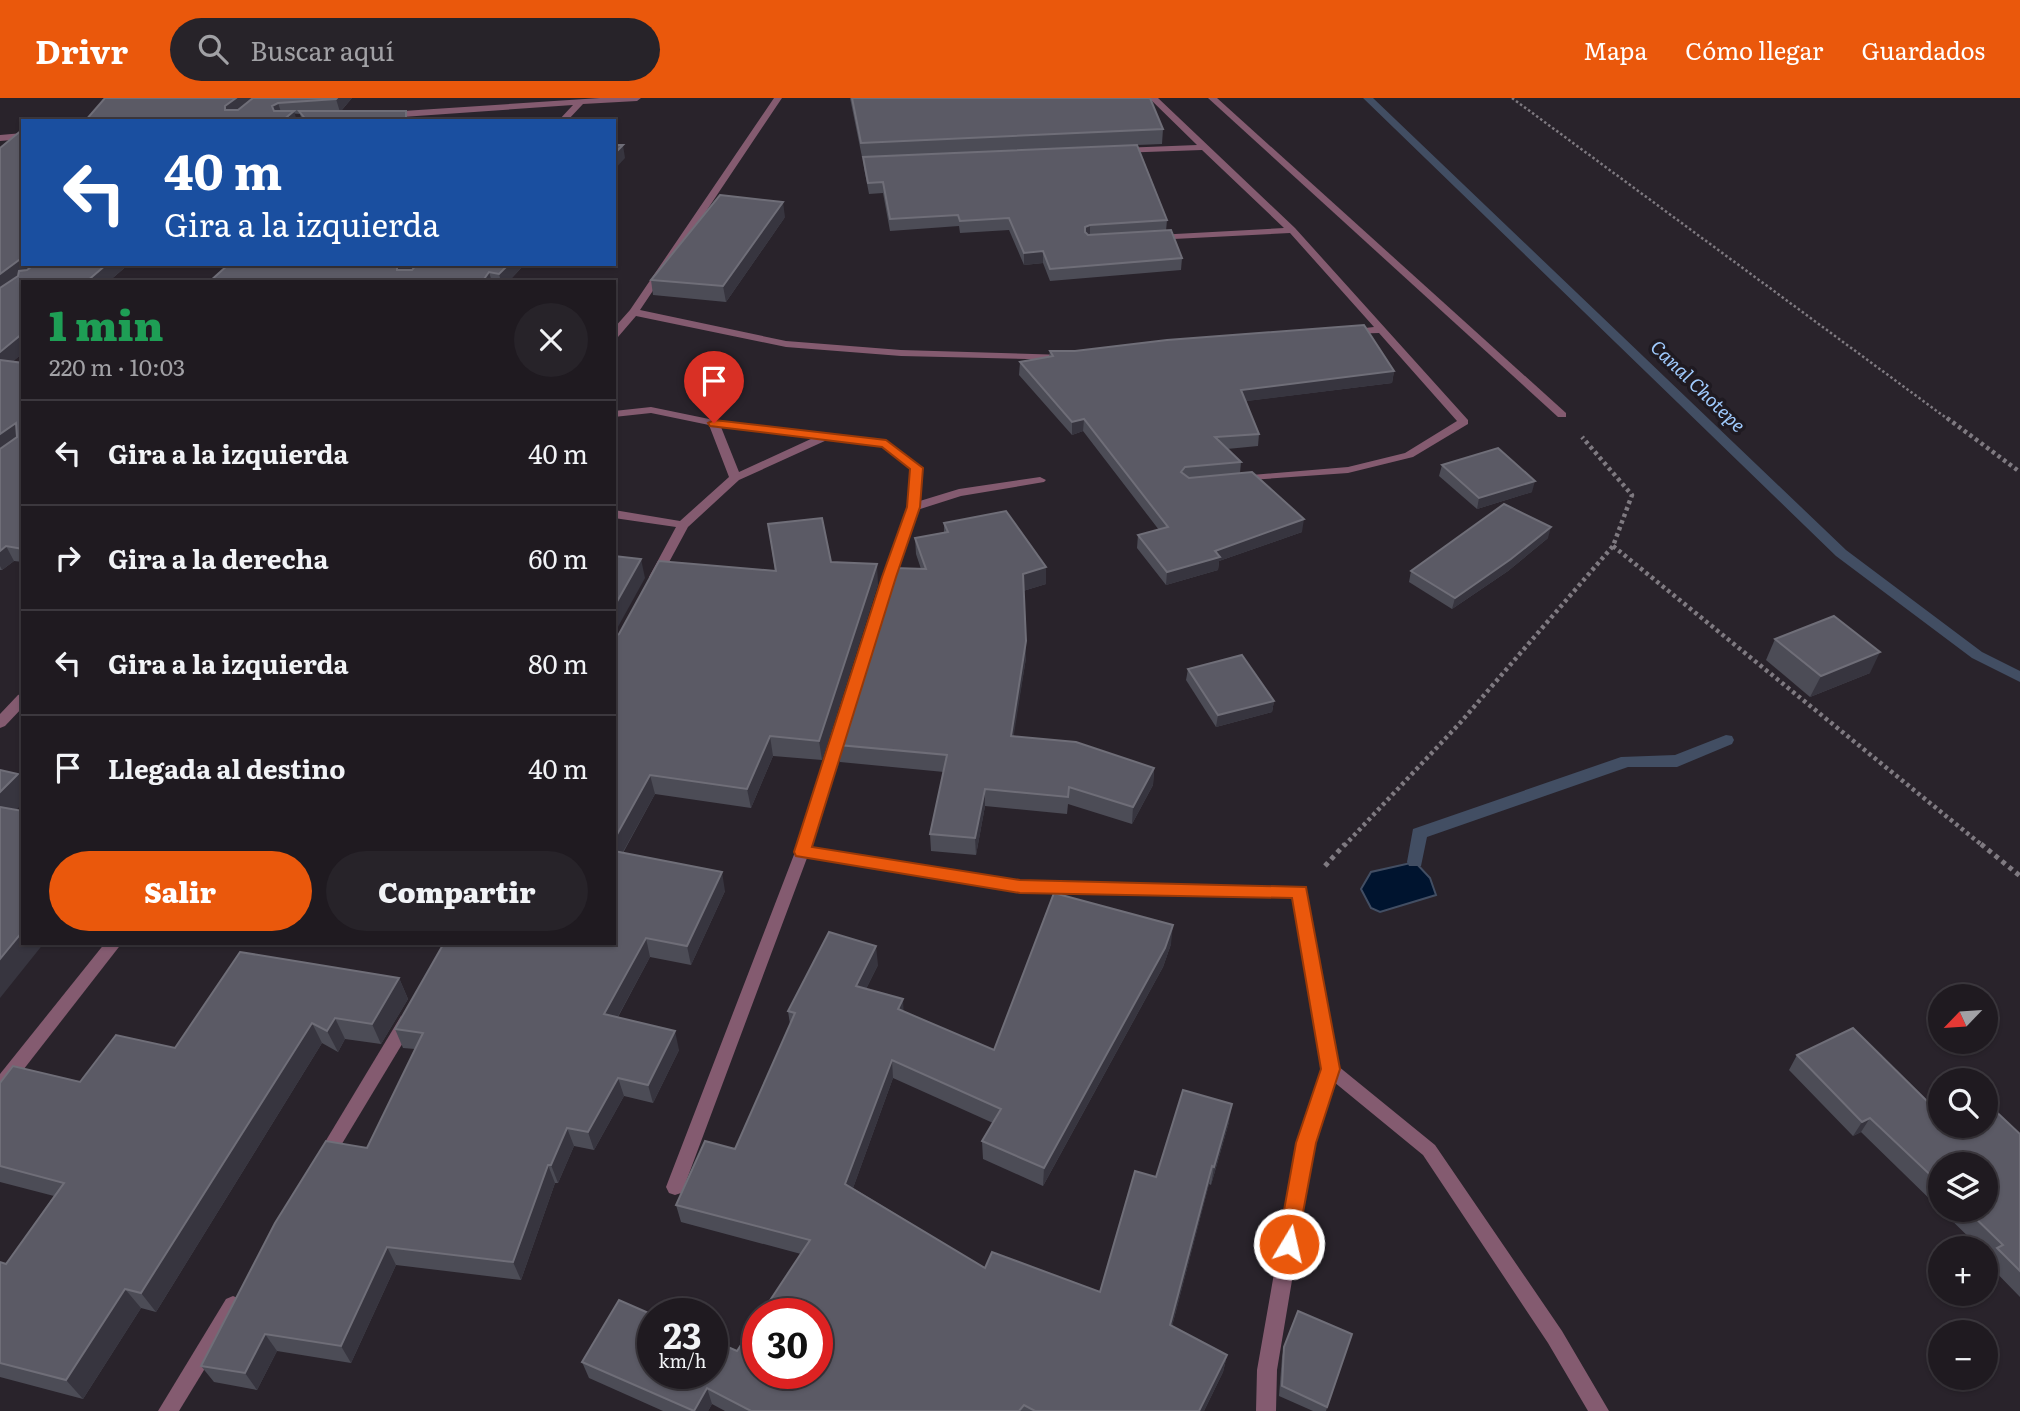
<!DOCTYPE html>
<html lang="es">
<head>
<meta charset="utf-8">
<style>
  :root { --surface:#1f1a20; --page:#272329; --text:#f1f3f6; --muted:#a1a1a5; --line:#3c383e; --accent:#ea580c }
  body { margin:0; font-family:Literata,serif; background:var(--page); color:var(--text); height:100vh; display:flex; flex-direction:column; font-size:26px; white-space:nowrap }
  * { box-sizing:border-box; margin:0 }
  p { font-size:23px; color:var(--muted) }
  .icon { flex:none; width:38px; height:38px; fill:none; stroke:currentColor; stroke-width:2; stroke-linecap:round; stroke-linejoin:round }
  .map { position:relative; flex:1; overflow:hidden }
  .panel { position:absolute; left:21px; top:182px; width:595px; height:665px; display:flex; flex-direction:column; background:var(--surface); border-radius:0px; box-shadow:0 2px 5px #0004,0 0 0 2px var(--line) }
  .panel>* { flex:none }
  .guide { position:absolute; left:21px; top:21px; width:595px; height:147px; border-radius:0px; box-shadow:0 2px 5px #0004,0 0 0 2px var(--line); background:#1a4fa0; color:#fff; overflow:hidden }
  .needle { width:46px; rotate:245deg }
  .tools { position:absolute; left:1928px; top:886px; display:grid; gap:14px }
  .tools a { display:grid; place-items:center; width:70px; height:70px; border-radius:50%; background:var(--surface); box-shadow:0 2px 5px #0004,0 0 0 2px var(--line); font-size:35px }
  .speed { position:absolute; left:637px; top:1200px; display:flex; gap:14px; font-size:35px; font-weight:700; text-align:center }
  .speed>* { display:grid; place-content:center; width:91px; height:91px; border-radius:50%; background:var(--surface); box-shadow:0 2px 5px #0004,0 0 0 2px var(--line); line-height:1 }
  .speed small { font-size:18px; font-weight:400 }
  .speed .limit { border:10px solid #d22; background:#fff; color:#111 }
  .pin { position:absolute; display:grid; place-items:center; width:60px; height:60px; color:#fff; margin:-72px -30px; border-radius:50% 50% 50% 0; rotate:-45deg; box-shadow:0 0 7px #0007 }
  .pin .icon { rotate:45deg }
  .me { position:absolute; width:77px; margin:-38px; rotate:9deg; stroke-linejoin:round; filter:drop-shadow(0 0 5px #0008) }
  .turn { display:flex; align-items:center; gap:24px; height:147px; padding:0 28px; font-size:32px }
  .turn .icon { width:91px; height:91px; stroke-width:2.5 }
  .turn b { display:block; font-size:49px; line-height:60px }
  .round { display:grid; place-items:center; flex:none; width:74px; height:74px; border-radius:37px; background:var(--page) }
  .summary { display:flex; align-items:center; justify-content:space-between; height:119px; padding:0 28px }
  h1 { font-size:42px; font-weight:800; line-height:52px; color:#1e9e55 }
  .primary-button { display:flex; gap:14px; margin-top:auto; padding:14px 28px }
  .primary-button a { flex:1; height:80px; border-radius:42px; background:var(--accent); color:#fff; font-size:28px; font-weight:800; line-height:80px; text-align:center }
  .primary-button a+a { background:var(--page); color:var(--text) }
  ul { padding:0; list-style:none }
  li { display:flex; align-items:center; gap:21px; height:105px; padding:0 28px; border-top:2px solid var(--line) }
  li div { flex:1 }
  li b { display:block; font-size:26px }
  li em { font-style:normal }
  header { display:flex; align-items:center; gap:42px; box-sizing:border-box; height:98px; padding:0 35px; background:var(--accent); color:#fff }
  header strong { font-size:33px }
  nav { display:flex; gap:38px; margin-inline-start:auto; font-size:24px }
  .search { width:490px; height:63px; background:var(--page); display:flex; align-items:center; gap:18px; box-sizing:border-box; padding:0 24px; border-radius:38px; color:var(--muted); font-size:26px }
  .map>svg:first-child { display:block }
</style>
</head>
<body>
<header>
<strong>Drivr</strong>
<div class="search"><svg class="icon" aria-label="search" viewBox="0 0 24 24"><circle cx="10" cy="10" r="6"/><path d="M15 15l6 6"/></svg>Buscar aquí</div>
<nav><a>Mapa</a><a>Cómo llegar</a><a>Guardados</a></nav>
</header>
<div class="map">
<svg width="2020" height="1313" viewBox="0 0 2020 1313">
  <rect width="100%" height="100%" fill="#29232b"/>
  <polygon fill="#00142f" stroke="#424e63" stroke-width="2" points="1415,764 1430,780 1436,797 1380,814 1371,810 1361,791 1371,774"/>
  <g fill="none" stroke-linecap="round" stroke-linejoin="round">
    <g fill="#424e63" fill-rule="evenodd">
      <polygon points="1363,0 1373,0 1846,452 1982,554 2020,573 2020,584 1972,560 1836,458"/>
      <polygon points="1726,637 1732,638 1734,642 1732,646 1677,669 1628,669 1427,739 1421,768 1409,768 1407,764 1413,731 1621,659 1675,657"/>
    </g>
    <polyline stroke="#7f7a81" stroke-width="2.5" stroke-dasharray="2.5 2.5" stroke-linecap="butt" points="1512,0 1949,322"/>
    <g stroke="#7f7a81" stroke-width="4.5" stroke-dasharray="3.5 3.5" stroke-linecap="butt">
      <polyline points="1947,320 2020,374"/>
      <polyline points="1613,448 1983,748"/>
      <polyline points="1344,748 1460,625 1613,448 1632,397 1582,339"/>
    </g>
    <g stroke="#7f7a81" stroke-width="5" stroke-dasharray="4.5 4.5" stroke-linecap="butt">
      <polyline points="1981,746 2020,778"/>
      <polyline points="1325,768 1345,746"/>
    </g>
    <polygon fill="#845b70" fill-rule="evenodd" points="1040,379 1046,382 1044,384 961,398 914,413 908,409 910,406 959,391"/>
    <g fill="#845b70" fill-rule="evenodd">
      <polygon points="600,0 641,0 637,3 583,6 567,23 558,23 573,7 388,20 384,17 388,14"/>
      <polygon points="774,0 782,0 640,212 786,243 901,252 1066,257 1070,258 1070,262 901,258 786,249 636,218 618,239 614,240 614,230 630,212"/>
      <polygon points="1149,0 1158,0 1295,130 1468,322 1468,326 1413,359 1348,375 1236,383 1234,381 1240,378 1348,369 1405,355 1457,323 1379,235 1347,236 1347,232 1374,229 1290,135 1154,142 1154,138 1157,137 1284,130 1202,52 1118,55 1117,53 1121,50 1197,47"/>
      <polygon points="1208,0 1217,0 1566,315 1566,319 1558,319"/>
      <polygon points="23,35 23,41 0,43 0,37"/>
      <path d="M651,309L714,322L886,343L922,370L920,409L895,479L811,750L1020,782L1305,790L1338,968L1435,1047L1562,1233L1609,1313H1588L1548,1245L1423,1057L1334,984L1315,1045L1277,1272L1276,1313H1256L1257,1272L1297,1045L1322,971L1293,800L1020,794L807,760L684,1089L681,1095L675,1097L669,1095L666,1089L795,754L883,479L908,409L910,371L883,349L827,342L739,382L688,429L661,479L655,483L649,479L676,429L614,420V412L680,423L729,379L709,327L651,315L614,319V313ZM721,329L813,340L739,374Z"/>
      <polygon points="23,595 23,609 5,628 0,630 0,616 18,597"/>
      <polygon points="105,845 122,845 6,994 0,996 0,976"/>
      <polygon points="407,916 413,918 415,923 413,928 331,1064 325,1067 319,1064 316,1059 319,1054 401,918"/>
      <polygon points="233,1198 240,1201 242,1207 240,1213 179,1313 158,1313 226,1201"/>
    </g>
  </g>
  <g fill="#4c4c56" fill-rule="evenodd">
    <polygon points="105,0 352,0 341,13 409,23 302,23 300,16"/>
    <polygon points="850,0 1150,0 1163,31 1162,46 1137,47 1167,122 1166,133 1182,160 1181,172 1050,183 1043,165 1024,167 1009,132 960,135 959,128 890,133 883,95 869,96 864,70 863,59 862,59"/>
    <polygon points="0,50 23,166 129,166 108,184 23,184 23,255 12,264 23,265 23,464 14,463 2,472 0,472"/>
    <polygon points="785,119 726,204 653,197 651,182"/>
    <polygon points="229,166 415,166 410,172 412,172 417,166 525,166 508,184 209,184"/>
    <polygon points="1050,253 1394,273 1392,285 1246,303 1259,336 1258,348 1227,351 1241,364 1240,375 1302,434 1219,463 1218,472 1166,487 1137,450 1138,437 1159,432 1083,333 1072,337 1019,277 1020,264 1049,259"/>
    <polygon points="1442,367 1532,394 1477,411 1439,378"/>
    <polygon points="944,425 1046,486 1023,493 1026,560 1013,638 1154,670 1153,687 1132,726 1068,706 1067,716 985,708 976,757 931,753 930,736 944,674 840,664 839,647 921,471 916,456 915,440 944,435"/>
    <polygon points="768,426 831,464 878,486 822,662 773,658 751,710 655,696 623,755 725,793 691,867 650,859 618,919 679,952 653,1005 624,998 594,1052 574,1048 558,1085 555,1085 521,1182 396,1167 351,1265 277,1253 257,1292 214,1284 201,1268 367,1050 415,951 403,950 395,931 614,845 614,539 775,473"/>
    <polygon points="1548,440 1508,473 1452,511 1409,484 1411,473"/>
    <polygon points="1775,541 1870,575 1810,599 1766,562"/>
    <polygon points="1188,571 1274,603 1272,614 1216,629 1186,582"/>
    <polygon points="1171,846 1163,869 1043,1088 983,1061 982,1043 993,1025 893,980 853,1090 985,1170 1100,1194 1156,1079 1229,1024 1211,1087 1209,1086 1172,1228 1227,1257 1223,1274 1204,1313 725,1313 712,1306 708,1313 663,1313 589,1280 582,1264 737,1253 801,1156 681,1124 676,1107 735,1051 790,926 788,913 878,867 866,891 903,913 994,952"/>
    <polygon points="399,880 408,901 381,946 345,941 338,954 322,945 156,1214 141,1210 83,1301 0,1279 0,1164 6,1166 54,1098 0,1084 0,985 80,984 175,950"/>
    <path d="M1797,957L1931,1007L2020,1036V1199L1986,1164L1990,1159L1986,1155V1150H1980L1861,1034L1853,1038L1789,972ZM1941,1066L1986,1111H1941Z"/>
    <polygon points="1352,1236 1326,1313 1313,1313 1279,1298 1282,1259 1284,1249"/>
  </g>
  <g fill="#37353f">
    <polygon points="236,0 257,0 229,23 225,12 225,8"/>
    <polygon points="337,0 352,0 340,14 336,1"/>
    <polygon points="278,5 282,17 276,21 272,8"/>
    <polygon points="294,13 297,23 282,23"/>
    <polygon points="623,47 625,60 614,72 614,56"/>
    <polygon points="783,104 785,119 726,204 723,188"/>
    <polygon points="1090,127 1090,138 1085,140 1085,129"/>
    <polygon points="1043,153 1043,165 1024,167 1024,155"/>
    <polygon points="23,159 23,166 37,166 0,195 0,176"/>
    <polygon points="107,166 129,166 108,184 86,184"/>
    <polygon points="399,166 415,166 401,182 397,172 397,169"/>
    <polygon points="509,166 525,166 508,184 501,184 499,176"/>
    <polygon points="489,174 492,184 482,184"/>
    <polygon points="23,235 23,255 0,274 0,254"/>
    <polygon points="1394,273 1392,285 1239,304 1241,292"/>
    <polygon points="1084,321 1083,333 1072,337 1072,324"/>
    <polygon points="16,325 23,338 0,355 0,336"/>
    <polygon points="1535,383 1532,394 1477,411 1479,400"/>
    <polygon points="1304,421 1302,434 1219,463 1218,472 1166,487 1167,474 1215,453"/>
    <polygon points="1551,429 1548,440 1508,473 1452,511 1455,500"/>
    <polygon points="6,448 14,463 2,472 0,468 0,453"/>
    <polygon points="641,461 645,480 614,536 614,509"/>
    <polygon points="877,466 878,486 822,662 819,643"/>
    <polygon points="1046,469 1046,486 1023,493 1023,476"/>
    <polygon points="1026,543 1026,560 1011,655 1011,638"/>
    <polygon points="1880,554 1870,575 1810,599 1821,578"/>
    <polygon points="1274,603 1272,614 1216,629 1218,617"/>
    <polygon points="770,638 773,658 751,710 747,691"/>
    <polygon points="1154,670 1153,687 1132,726 1133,709"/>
    <polygon points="18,676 23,684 23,705 1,728 0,726 0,694"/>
    <polygon points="650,677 655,696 614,770 614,742"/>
    <polygon points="985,691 985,708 976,757 975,740"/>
    <polygon points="722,774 725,793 691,867 687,848"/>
    <polygon points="1173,827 1171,846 1163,869 1043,1088 1044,1070"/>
    <polygon points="23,833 23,845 44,845 0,900 0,861"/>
    <polygon points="646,840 650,859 609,935 604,916"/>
    <polygon points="876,848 878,867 858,907 856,888"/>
    <polygon points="399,880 408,901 381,946 372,926"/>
    <polygon points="903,901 904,920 898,911"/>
    <polygon points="335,920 345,941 338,954 327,933"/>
    <polygon points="312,925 322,945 156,1214 141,1195"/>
    <polygon points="675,933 679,952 653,1005 648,987"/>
    <polygon points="892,962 893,980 848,1104 845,1086"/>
    <polygon points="618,980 624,998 594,1052 588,1034"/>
    <polygon points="1232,1006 1229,1024 1211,1087 1214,1069"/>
    <polygon points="1870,1020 1861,1034 1853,1038 1862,1024"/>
    <polygon points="567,1030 574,1048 558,1085 551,1067"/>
    <polygon points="548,1067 555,1085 521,1182 513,1164"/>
    <polygon points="1212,1068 1209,1086 1168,1244 1170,1227"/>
    <polygon points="387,1149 396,1167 351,1265 341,1248"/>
    <polygon points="125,1191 141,1210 83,1301 66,1282"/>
    <polygon points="265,1236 277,1253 257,1292 245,1275"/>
    <polygon points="1227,1257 1223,1274 1204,1313 1199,1313"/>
    <polygon points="707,1290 712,1306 708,1313 694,1313"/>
  </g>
  <g fill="#5b5a65" stroke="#6f6e78" stroke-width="2">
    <polygon points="105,0 236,0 225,8 225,12 238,12 253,0 337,0 336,1 278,5 272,8 274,13 294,13 282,23 85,23"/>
    <polygon points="852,0 1150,0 1163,31 861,45"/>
    <polygon points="299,13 406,13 406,23 307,23"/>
    <polygon points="23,31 23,159 0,176 0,50"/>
    <polygon points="614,47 623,47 614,56"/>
    <polygon points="1137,47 1167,122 1090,127 1085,129 1085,134 1088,137 1171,132 1182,160 1050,171 1043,153 1024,155 1009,120 960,123 958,117 890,121 883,84 868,85 863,59"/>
    <polygon points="720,97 783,104 723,188 651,182"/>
    <polygon points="35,166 107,166 86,184 23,184 23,235 0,254 0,190 18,178 19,173 27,172"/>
    <polygon points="229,166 399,166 397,169 397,172 412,172 417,166 509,166 499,176 489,174 482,184 209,184"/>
    <polygon points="1364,227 1394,273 1241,292 1259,336 1215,339 1241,364 1185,369 1181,374 1189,380 1252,374 1304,421 1215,453 1220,459 1167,474 1138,437 1168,429 1084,321 1072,324 1020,264 1053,258 1050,253 1075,253 1167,242"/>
    <polygon points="0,262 23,265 23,451 6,448 0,453 0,351 17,339 16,325 0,336"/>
    <polygon points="1498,350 1535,383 1479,400 1442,367"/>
    <polygon points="1504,406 1551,429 1511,461 1455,500 1411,473"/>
    <polygon points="1006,413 1046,469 1023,476 1026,543 1011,638 1076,644 1154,670 1133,709 1069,689 1068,699 985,691 975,740 930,736 947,657 839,647 894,470 926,471 915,440 948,434 944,425"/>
    <polygon points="822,420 831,464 877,466 819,643 770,638 747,691 650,677 614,742 614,539 619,536 659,463 776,473 768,426"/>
    <polygon points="614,458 641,461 614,509"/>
    <polygon points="1834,518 1880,554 1821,578 1775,541"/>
    <polygon points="1242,557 1274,603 1218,617 1188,571"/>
    <polygon points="0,672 18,676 0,694"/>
    <polygon points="0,709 23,713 23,833 0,861"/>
    <polygon points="614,753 722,774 687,848 646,840 604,916 675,933 648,987 618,980 588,1034 567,1030 551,1067 548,1067 513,1164 387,1149 341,1248 265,1236 245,1275 201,1268 275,1125 326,1043 367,1050 423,935 395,931 444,845 614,845"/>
    <polygon points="1054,795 1173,827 1165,850 1044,1070 982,1043 1001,1011 892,962 845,1086 985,1170 992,1154 1100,1194 1135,1073 1156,1079 1183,992 1232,1006 1214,1069 1212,1068 1170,1227 1227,1257 1199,1313 1035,1313 1024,1307 1019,1313 751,1313 707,1290 694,1313 582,1264 619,1202 653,1217 653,1276 712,1276 712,1242 737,1253 758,1221 758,1276 817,1276 817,1216 761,1216 810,1142 676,1107 705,1043 735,1051 795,915 788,913 829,834 876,848 856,888 903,901 898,911 994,952"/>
    <polygon points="240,854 399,880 372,926 335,920 327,933 312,925 141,1195 125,1191 66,1282 0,1265 0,1164 6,1166 64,1085 0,1068 0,985 13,968 80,984 116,937 175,950"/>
    <polygon points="1853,930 1931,1007 1941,1002 1941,1027 1986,1027 1986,1004 2020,1036 2020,1173 1997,1150 2003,1147 1966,1111 1986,1111 1986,1066 1941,1066 1941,1087 1870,1020 1862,1024 1797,957"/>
    <polygon points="1298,1213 1352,1236 1327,1309 1282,1288 1284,1249"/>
  </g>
  <polygon fill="#ea580c" stroke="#983908" stroke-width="2" points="714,322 886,342 923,370 920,409 896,479 812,749 1020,782 1306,789 1340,971 1316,1045 1296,1152 1289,1155 1281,1152 1278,1146 1296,1045 1321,971 1292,800 1020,795 796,758 794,754 882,479 907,409 910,371 882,349 710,328 708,325"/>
  <g text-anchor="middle" stroke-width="7" stroke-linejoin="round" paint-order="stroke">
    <g font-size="19" font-style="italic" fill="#a0cbfe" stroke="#1f1a21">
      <text transform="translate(1698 288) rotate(44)" y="7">Canal Chotepe</text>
    </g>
  </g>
</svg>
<div class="tools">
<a><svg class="needle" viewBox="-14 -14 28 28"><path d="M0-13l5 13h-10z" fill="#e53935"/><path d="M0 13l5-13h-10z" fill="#a1a1a5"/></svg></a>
<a><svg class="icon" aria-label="search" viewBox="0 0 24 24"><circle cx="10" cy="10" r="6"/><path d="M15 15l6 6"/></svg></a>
<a><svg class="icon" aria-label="layers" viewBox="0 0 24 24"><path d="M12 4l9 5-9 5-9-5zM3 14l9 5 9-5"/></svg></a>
<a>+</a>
<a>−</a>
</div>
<div class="speed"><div>23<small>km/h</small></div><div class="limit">30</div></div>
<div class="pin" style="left:714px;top:325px;background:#d93025"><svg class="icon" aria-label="arrive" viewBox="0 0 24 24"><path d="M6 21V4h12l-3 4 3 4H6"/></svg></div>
<svg class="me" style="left:1289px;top:1146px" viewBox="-20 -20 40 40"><circle r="17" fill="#ea580c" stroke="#fff" stroke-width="3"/><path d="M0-11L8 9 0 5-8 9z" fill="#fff"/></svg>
<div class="guide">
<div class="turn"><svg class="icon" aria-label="left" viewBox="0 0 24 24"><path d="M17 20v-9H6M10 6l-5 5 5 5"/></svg><div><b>40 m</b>Gira a la izquierda</div></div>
</div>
<section class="panel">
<div class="summary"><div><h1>1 min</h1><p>220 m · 10:03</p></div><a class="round"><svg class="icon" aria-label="close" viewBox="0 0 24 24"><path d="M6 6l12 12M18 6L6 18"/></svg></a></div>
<ul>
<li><svg class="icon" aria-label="left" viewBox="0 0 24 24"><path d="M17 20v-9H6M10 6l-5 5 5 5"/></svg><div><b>Gira a la izquierda</b></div><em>40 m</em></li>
<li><svg class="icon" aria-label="right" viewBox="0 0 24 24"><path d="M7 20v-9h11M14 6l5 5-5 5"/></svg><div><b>Gira a la derecha</b></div><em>60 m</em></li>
<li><svg class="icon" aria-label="left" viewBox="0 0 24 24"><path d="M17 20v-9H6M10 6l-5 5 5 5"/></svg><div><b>Gira a la izquierda</b></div><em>80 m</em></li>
<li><svg class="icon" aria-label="arrive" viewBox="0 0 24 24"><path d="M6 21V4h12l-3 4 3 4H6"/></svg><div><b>Llegada al destino</b></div><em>40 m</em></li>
</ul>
<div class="primary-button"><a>Salir</a><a>Compartir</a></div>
</section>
</div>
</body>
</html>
